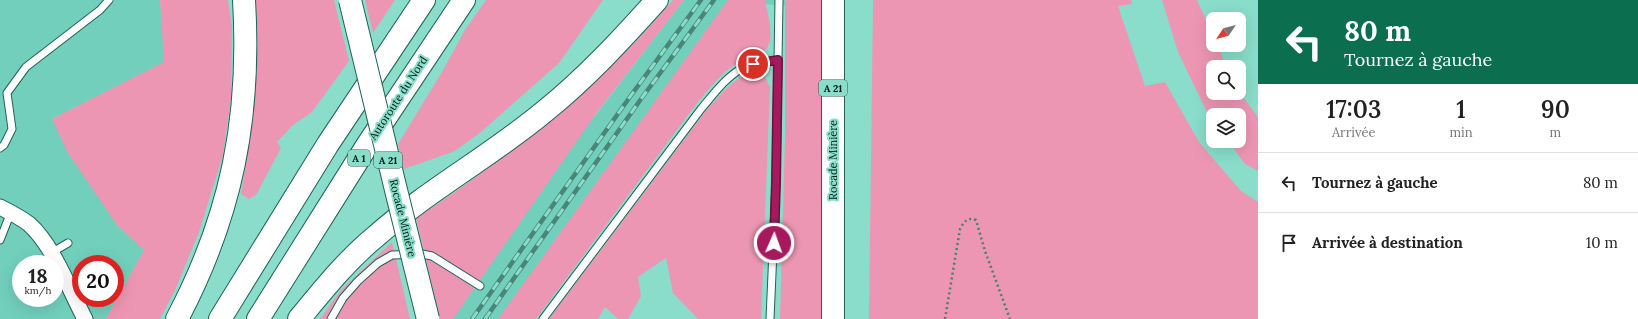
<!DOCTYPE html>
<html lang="fr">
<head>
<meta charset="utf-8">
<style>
  :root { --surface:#fff; --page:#f6f6f6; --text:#222; --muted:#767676; --line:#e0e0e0 }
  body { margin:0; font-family:Lora,serif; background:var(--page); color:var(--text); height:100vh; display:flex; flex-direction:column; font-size:15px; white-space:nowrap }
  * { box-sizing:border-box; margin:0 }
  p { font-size:13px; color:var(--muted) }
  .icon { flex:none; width:22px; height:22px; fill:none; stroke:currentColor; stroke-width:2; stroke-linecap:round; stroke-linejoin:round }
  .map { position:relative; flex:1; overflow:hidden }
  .panel { display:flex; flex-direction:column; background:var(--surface); width:380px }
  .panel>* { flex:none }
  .top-card { background:#0b6e4f; color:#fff; overflow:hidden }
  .needle { width:26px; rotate:235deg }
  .buttons { position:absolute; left:1206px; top:12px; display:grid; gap:8px }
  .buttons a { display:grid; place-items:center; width:40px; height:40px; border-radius:8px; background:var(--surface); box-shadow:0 4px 16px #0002; font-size:20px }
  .speed { position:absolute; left:12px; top:255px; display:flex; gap:8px; font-size:20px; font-weight:700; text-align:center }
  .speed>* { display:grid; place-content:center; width:52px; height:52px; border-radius:50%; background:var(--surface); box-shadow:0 4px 16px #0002; line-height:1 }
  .speed small { font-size:10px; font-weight:400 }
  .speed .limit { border:6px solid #d22; background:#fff; color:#111 }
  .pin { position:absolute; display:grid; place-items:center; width:34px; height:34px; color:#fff; margin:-17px; border:2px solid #fff; border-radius:50%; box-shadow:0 1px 4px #0007 }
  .me { position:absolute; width:44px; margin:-22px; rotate:2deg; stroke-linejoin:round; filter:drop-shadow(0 0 3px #0008) }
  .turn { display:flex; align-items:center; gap:14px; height:84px; padding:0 20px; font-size:18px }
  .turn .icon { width:52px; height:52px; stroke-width:2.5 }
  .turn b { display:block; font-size:28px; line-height:34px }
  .eta { display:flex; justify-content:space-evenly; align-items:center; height:68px; text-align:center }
  .eta b { font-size:24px; font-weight:600; line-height:28px }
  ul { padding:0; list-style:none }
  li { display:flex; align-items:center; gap:12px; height:60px; padding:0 20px; border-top:1px solid var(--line) }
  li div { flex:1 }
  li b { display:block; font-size:15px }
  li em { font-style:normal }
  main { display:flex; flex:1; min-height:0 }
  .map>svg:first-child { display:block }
</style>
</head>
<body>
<main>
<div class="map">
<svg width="1258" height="319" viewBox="0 0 1258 319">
  <rect width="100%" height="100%" fill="#89ddca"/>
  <g fill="#72cfbc" fill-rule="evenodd">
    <path d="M0,0H160L165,62L52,119L117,225L144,250L106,319H0ZM21,264H55V298H21ZM81,264H115V298H81Z"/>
    <polygon points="684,0 785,0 785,6 765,4 526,319 440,319 433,290 446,264 595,116"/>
  </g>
  <g fill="#ed96b3">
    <polygon points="160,0 228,0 232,27 231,97 223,155 199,232 176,288 160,319 106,319 144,250 117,225 68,153 52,119 164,62"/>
    <path d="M255,0H334L349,61L312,112L293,125L277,142L281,148L256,195L249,199L241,194C252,129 262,65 255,0Z"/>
    <polygon points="365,0 395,0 373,33"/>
    <polygon points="486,0 603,0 559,63 481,132 455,151 404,169 398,144 442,72 465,30"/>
    <path d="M673,0H684L595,115L453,319H440L416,218C511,156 600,87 673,0Z"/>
    <path d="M728,0H765C768,18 779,46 758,56C755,58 752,57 749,58C742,60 735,64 730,68C716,79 705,94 694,107L536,319H498Z"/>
    <polygon points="785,0 823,0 822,319 780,319 785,135"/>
    <polygon points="873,0 1131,0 1132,4 1118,6 1145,86 1165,82 1199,142 1241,191 1258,202 1258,319 869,319"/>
    <polygon points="1162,0 1197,0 1213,35 1213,45 1217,45 1227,67 1213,67 1213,93 1239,92 1258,117 1258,171 1245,164 1228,141 1239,141 1239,115 1213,115 1213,120 1207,112 1178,52"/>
    <path d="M754,70L764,75L770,87L761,319H698L673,293L666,258L638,277L641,296L628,319H618L605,307L598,319H549L705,112C719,96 733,78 754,70Z"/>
    <polygon points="392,242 410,319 320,319 341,290"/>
  </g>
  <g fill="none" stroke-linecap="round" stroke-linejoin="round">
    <defs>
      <g id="service">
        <polyline points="0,148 4,145 12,129 7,93 26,67 100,10 109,0"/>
        <polyline points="0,240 11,212"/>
        <polyline points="51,253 68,243"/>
        <polyline points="331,319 343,298 358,281 378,263 392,255 422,254 432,256 480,286"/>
        <path d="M543,319L701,109C713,95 725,78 741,69C752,63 766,62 778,60"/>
        <polyline points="770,319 776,182 779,0"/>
      </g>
      <path id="minor" d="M0,207C10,212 20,217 29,224C53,245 70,291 85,319"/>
      <g id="motorway">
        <polyline points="833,0 833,319"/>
        <path d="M177,319C232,215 251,117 244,0"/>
        <polyline points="220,319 328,144 424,0"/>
        <polyline points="258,319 368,144 464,0"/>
        <path d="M299,319C323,290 346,261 375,237C428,190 491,156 545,111C586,78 622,39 657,0"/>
      </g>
    </defs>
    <use href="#service" stroke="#206256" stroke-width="9"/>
    <use href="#minor" stroke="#206256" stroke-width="17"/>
    <use href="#motorway" stroke="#206256" stroke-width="24"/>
    <path stroke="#477f73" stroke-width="2.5" stroke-dasharray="2 3" stroke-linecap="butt" d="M945,319L960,229C964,222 967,217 976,220L985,251L1010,319"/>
    <use href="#service" stroke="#fff" stroke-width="7"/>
    <use href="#minor" stroke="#fff" stroke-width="15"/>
    <use href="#motorway" stroke="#fff" stroke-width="22"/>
    <defs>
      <g id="rail">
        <polyline points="472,319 632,94 701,0"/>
        <polyline points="485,319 641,99 714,0"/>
      </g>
    </defs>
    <use href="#rail" stroke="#4b8578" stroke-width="4.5"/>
    <use href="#rail" stroke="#89ddca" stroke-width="3" stroke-dasharray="9" stroke-linecap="butt"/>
    <defs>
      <polyline id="motorway-bridge" points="350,0 396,190 428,319"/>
    </defs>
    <use href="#motorway-bridge" stroke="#206256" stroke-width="24" stroke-linecap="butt"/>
    <use href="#motorway-bridge" stroke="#fff" stroke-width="22"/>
  </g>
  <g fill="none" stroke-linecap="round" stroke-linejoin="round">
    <defs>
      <polyline id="route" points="753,64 778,60 776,182 774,243"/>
    </defs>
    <use href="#route" stroke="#6c113c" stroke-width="10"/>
    <use href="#route" stroke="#a61a5d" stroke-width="7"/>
  </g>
  <g text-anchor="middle" stroke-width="4" stroke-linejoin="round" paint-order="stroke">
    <g fill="#89ddca" stroke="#2a544b" stroke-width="1">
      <rect x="819" y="80" width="28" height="16" rx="3"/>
      <rect x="348" y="150" width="22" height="16" rx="3"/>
      <rect x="374" y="152" width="28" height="16" rx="3"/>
    </g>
    <g font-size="10" font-weight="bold" fill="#011a15">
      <text x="833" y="92">A 21</text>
      <text x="359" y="162">A 1</text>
      <text x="388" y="164">A 21</text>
    </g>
    <g font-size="11" fill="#011a15" stroke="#89ddca">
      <text transform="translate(398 98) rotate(-57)" y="4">Autoroute du Nord</text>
      <text transform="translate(833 160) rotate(-90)" y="4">Rocade Minière</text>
      <text transform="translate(403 218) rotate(76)" y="4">Rocade Minière</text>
    </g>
  </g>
</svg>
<div class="buttons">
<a><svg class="needle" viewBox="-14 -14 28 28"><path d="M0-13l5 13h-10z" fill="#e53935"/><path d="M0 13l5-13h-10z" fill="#767676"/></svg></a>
<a><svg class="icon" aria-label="search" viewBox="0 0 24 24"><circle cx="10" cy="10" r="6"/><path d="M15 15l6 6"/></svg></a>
<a><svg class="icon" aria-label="layers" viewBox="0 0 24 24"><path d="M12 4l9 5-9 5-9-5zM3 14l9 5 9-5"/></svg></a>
</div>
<div class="speed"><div>18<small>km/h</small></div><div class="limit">20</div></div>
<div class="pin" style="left:753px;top:64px;background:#d93025"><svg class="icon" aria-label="arrive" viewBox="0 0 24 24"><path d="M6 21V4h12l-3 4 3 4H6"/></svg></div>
<svg class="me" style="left:774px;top:243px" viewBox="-20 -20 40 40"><circle r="17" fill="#a61a5d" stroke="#fff" stroke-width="3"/><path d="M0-11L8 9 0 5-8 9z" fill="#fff"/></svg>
</div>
<section class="panel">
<div class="top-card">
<div class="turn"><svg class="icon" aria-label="left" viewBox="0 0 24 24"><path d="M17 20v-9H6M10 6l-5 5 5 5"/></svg><div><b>80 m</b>Tournez à gauche</div></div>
</div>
<div class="eta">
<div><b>17:03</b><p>Arrivée</p></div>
<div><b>1</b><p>min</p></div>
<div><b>90</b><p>m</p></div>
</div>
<ul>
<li><svg class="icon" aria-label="left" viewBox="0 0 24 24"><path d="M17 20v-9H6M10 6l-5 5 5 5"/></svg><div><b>Tournez à gauche</b></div><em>80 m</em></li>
<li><svg class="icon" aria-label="arrive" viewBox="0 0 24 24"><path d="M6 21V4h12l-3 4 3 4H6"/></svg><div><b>Arrivée à destination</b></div><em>10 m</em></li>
</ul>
</section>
</main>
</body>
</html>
